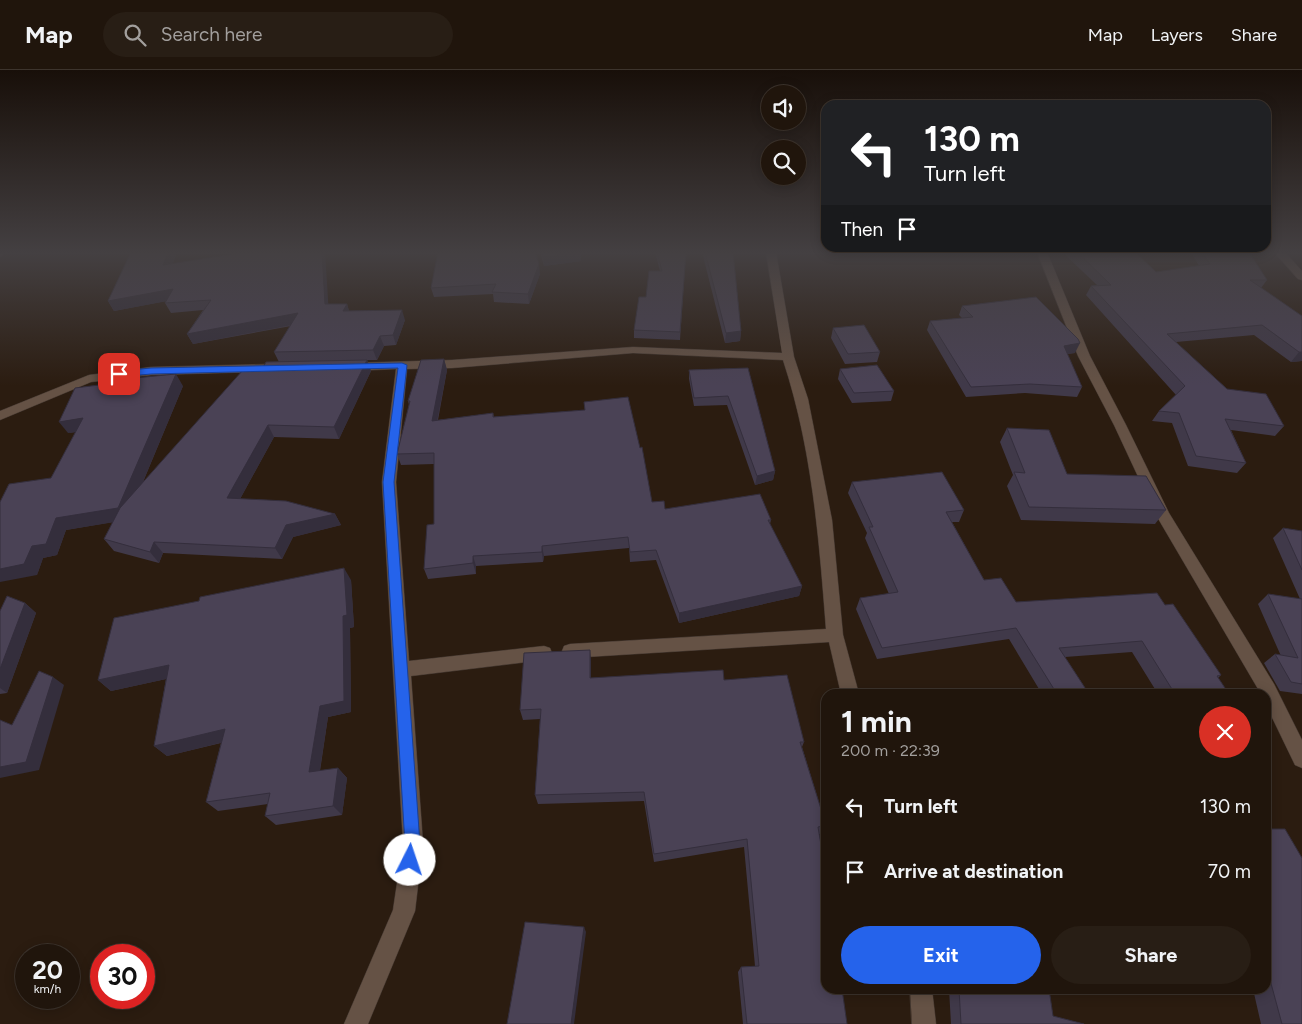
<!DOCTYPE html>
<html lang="en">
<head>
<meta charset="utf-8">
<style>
  :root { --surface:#20150c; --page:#281e15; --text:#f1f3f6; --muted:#a29f9d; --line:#3d342d; --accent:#2563eb }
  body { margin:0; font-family:Figtree,sans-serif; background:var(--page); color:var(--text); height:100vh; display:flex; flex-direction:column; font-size:19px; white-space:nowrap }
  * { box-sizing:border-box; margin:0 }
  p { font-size:16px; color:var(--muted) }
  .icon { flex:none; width:28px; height:28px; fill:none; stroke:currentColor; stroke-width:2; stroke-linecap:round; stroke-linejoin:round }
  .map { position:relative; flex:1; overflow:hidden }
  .panel { position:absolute; left:821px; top:619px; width:450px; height:305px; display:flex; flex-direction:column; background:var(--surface); border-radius:15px; box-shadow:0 2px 12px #0003,0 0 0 1px var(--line) }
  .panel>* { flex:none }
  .hud { position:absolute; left:821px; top:30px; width:450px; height:152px; border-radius:15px; box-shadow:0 2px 12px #0003,0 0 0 1px var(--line); background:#202124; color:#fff; overflow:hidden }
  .tools { position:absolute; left:761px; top:15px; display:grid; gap:10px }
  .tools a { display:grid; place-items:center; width:45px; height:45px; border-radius:50%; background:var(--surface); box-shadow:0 2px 12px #0003,0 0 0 1px var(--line); font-size:25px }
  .speed { position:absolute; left:15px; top:874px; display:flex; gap:10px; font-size:25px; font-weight:700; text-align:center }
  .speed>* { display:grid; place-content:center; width:65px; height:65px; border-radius:50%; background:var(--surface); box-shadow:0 2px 12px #0003,0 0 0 1px var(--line); line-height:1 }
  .speed small { font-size:12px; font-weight:400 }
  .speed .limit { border:8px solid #d22; background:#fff; color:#111 }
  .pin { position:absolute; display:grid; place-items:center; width:42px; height:42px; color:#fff; margin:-21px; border-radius:10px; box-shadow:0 2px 8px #0006 }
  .me { position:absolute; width:55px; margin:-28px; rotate:4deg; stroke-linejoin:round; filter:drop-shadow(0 0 4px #0008) }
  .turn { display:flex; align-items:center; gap:18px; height:105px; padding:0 20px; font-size:22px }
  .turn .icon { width:65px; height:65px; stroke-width:2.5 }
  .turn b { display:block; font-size:35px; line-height:42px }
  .then { display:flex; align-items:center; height:48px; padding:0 20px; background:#0003; gap:10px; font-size:19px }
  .round { display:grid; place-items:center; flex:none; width:52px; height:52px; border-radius:26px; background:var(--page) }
  .overview { display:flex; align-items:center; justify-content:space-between; height:85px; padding:0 20px }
  h1 { font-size:30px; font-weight:700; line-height:38px }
  .action { display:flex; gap:10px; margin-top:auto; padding:10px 20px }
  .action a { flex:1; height:58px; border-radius:30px; background:var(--accent); color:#fff; font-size:20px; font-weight:700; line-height:58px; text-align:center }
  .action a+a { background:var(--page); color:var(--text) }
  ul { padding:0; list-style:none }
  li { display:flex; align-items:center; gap:15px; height:65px; padding:0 20px }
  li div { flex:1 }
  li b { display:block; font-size:19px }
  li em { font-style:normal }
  header { display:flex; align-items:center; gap:30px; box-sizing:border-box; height:70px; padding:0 25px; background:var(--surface); border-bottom:1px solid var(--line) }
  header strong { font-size:24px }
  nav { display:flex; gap:28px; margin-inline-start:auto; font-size:18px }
  .search { width:350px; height:45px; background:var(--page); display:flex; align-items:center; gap:12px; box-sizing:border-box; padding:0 18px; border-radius:28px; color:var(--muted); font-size:19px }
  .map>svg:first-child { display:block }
</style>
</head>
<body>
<header>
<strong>Map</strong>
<div class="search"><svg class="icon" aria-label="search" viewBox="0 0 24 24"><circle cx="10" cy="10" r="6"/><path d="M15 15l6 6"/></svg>Search here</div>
<nav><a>Map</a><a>Layers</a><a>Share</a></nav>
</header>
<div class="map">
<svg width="1302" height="954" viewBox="0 0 1302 954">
  <rect width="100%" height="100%" fill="#2b1c10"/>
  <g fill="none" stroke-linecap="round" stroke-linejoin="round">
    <defs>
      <g id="minor">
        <polygon points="0,182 7,182 0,187"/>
        <path d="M766,182H776L794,287L808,329L832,450L843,565L859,624H841L829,572L570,588L564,586L562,581L564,576L570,574L826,559C819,468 812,378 783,290L633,283L452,298L407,299L396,412L409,591L544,576L550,578L552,583L550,588L544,590L411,606L423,773L415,841L368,954H344L393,840L403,773L382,412L396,299L350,301L344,297L350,293L452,290L633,277L782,283Z"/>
        <polygon points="1037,182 1047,182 1090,286 1126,355 1169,443 1274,614 1302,670 1302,698 1295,695 1266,635 1266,624 1261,624 1156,445 1114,355 1078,286"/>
        <polygon points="1274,182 1285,182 1302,201 1302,210 1298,209"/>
        <polygon points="282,294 288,298 286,301 151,305 91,312 0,350 0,341 89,305 151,297"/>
        <polygon points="910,919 932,919 936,954 912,954"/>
      </g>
    </defs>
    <use href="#minor" stroke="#443831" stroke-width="1"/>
    <use href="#minor" fill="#655245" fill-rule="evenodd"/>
  </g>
  <g fill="#403949">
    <polygon points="131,182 177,182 173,193 328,234 347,234 349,241 405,250 396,275 384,276 377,290 367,290 371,301 339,369 274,367 240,429 335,444 341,455 293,467 282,489 163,483 159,493 114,481 104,469 113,452 66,460 57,485 43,488 37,505 51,408 76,362 68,363 183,316 143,412 261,301 279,292 274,282 291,256 193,274 187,264 203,240 171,243 165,233 166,231 114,241 108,231"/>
    <polygon points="540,182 581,182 581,191 544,196"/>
    <polygon points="655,182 686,182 680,270 634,268 634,260 646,227 660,201"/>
    <polygon points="702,182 733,182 741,261 740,271 725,273"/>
    <polygon points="871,182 892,182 872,184"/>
    <polygon points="1062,182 1135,182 1156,202 1199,196 1191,182 1249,182 1267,210 1261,218 1302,246 1302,291 1291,292 1254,265 1176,272 1227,319 1284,356 1275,366 1231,360 1246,393 1237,403 1188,396 1172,353 1152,351 1159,341 1176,325 1086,225 1091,216 1097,215"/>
    <polygon points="540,204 529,234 494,232 493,224 434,227 431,218"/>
    <polygon points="962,236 1075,283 1067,284 1082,317 1077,327 1025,323 966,327 927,260 930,251 962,248 959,245"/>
    <polygon points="833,258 880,282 877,292 845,294 831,268"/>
    <polygon points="444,289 447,300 438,350 493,343 494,347 585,340 584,332 652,432 665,439 771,450 770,454 802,516 799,526 679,553 656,490 630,492 629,478 544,486 543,492 476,496 476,504 428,509 424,499 434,454 434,394 401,395 397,384 409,335 408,331"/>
    <polygon points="748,298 775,401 773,410 755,415 727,335 694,336 689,309 689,300"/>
    <polygon points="840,299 894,321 891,331 852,333 838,309"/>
    <polygon points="1007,358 1067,404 1166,440 1155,454 1021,450 1007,416 1013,405 1000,372"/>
    <polygon points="852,412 964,440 959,452 952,452 984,510 1016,532 1165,535 1221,605 1218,608 1229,624 1158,624 1132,582 1065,587 1089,624 1042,624 1009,569 877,589 856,539 860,528 889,524 865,468 867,463 848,423"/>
    <polygon points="1283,458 1302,461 1302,624 1280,621 1264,593 1275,584 1281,586 1258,534 1268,524 1300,529 1273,468"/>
    <polygon points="351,510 354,557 350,558 351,642 328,647 320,701 338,698 347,708 342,745 276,755 265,746 268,734 218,741 206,732 221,673 167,686 154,676 166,609 111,621 98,610"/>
    <polygon points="25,533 36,543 7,623 0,624 0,541"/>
    <polygon points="591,591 591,608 724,610 804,672 802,677 826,755 821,764 819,764 826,919 847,954 743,954 738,902 741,897 755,896 744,777 654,792 644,731 538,734 535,725 540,649 523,650 520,640"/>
    <polygon points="1266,759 1302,954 1261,954 1253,919 1266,919"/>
    <polygon points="949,919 1049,919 1053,946 1084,954 951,954"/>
  </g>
  <g fill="#342e3c">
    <polygon points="168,182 177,182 169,204 163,195"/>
    <polygon points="322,182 325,182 329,244 325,234"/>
    <polygon points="578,182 581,182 581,191 544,196 543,187"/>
    <polygon points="539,194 540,204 529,234 528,224"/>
    <polygon points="173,219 178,229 114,241 108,231"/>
    <polygon points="347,234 350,244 343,241"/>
    <polygon points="402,240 405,250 396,275 393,265"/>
    <polygon points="298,243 302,253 193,274 187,264"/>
    <polygon points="741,261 740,271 725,273 726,263"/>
    <polygon points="380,266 384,276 377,290 373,280"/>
    <polygon points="1080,273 1075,283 1059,285 1064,276"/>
    <polygon points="1299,282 1302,282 1302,291 1291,292"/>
    <polygon points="444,289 447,300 435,362 432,351"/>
    <polygon points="367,290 371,301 339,369 334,357"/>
    <polygon points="176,304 183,316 127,450 66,460 57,485 43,488 37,505 0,512 0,499 32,476"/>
    <polygon points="83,348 92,360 68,363 59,352"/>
    <polygon points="268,355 274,367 234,440 227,428"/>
    <polygon points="775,401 773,410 755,415 757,406"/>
    <polygon points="335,444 341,455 293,467 282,489 275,478 286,455"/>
    <polygon points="154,472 163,483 159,493 150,482"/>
    <polygon points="542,476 544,486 543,492 542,482"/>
    <polygon points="473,486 476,496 476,504 473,493"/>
    <polygon points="344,498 351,510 354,557 350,558 351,642 328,647 318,712 309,702 320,636 343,546"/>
    <polygon points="802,516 799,526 679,553 679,543"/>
    <polygon points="25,533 36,543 7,623 0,618 0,599"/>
    <polygon points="590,580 591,591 591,619 590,608"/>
    <polygon points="169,595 180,606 111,621 98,610"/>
    <polygon points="53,607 64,615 39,700 0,708 0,697"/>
    <polygon points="225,659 236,669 167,686 154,676"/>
    <polygon points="338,698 347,708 342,745 333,736"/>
    <polygon points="584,857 586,862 574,954 571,954"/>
  </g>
  <g fill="#4a4255" stroke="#342e3c">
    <polygon points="131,182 168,182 163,195 240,183 241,182 322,182 325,234 347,234 343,241 402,240 393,265 380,266 373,280 274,282 298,243 187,264 211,230 165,233 173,219 108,231"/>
    <polygon points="438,182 535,182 539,194 528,224 492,222 496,214 431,218"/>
    <polygon points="542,182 578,182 543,187"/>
    <polygon points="657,182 686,182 680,262 634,260 639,227 646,227 649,201 662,201"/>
    <polygon points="705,182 733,182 741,261 726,263"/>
    <polygon points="1077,182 1135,182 1156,202 1210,194 1202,182 1249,182 1267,210 1250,210 1302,246 1302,282 1299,282 1262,255 1167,264 1227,319 1266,324 1284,356 1225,349 1246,393 1196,386 1179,343 1159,341 1185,316 1091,216 1111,215"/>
    <polygon points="1036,227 1078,269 1080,273 1064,276 1082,317 1030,314 971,317 930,251 973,247 962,236"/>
    <polygon points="864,255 880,282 848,284 833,258"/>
    <polygon points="444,289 432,351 493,343 493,347 585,340 584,332 628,327 640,378 642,377 652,432 664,431 665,439 760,424 771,450 768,450 802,516 679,543 656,480 630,482 628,467 542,476 542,482 473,486 473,493 424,499 427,455 434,454 434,383 397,384 410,331 408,331 421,290"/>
    <polygon points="367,290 334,357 268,355 227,428 286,431 335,444 286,455 275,478 154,472 150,482 104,469 120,438 243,300 261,301 266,292"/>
    <polygon points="877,295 894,321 854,323 840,299"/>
    <polygon points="748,298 775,401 757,406 728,326 694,328 689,300"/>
    <polygon points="176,304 118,438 56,448 46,474 32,476 24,494 0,499 0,432 9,414 51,408 83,348 59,352 75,318 123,312 125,309"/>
    <polygon points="1007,358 1049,360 1067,404 1146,406 1166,440 1029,437 1014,402 1025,403"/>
    <polygon points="942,402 964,440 946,442 984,510 1001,508 1016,532 1157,523 1165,535 1173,534 1221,605 1217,606 1229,624 1175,624 1142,571 1059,578 1089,624 1057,624 1016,558 882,578 860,528 898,522 869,457 873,457 852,412"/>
    <polygon points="1283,458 1302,461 1302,500"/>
    <polygon points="344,498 347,545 343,546 344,631 320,636 309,702 338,698 333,736 265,746 270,723 206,732 225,659 154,676 169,595 98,610 114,548 199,531 200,527"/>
    <polygon points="1268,524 1302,529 1302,614 1291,612 1275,584 1298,588"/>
    <polygon points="7,526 25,533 0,599 0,541"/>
    <polygon points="590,580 590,608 723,600 724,610 787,605 804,672 800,672 826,755 818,757 826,805 826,919 842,919 847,954 747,954 741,897 759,896 747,769 654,784 644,722 535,725 541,639 520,640 524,583"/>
    <polygon points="39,601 53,607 26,692 0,697 0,650 12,655"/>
    <polygon points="1266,759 1285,759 1302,788 1302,954 1282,954 1266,895"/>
    <polygon points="525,852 584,857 571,954 507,954"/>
    <polygon points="959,919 1049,919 1053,946 1084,954 961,954"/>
  </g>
  <linearGradient id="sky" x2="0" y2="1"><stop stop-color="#180f09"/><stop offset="0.58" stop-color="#444042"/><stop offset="1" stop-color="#444042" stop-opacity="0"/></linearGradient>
  <rect width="1302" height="316" fill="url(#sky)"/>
  <polygon fill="#2563eb" stroke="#184099" points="402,293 407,295 394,412 420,774 416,796 410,798 405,796 403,790 405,774 383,412 398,298 151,304 119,307 115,304 119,301 151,298"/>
</svg>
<div class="tools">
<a><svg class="icon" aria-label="sound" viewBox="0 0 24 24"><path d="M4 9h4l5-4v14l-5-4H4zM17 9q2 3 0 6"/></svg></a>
<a><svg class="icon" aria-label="search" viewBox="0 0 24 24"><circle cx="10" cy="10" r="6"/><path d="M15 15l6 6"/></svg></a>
</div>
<div class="speed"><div>20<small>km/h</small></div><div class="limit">30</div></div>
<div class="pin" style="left:119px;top:304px;background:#d93025"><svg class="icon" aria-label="arrive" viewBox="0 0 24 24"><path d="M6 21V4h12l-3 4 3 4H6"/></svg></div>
<svg class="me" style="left:410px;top:790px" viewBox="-20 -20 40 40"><circle r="19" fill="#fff"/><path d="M0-13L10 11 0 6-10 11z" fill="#2563eb"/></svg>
<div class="hud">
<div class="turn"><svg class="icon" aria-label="left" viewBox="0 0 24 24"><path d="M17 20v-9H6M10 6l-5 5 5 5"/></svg><div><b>130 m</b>Turn left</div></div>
<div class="then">Then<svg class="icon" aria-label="arrive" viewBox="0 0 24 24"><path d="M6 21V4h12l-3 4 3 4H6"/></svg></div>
</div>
<section class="panel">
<div class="overview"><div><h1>1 min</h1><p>200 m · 22:39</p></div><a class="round" style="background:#d93025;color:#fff"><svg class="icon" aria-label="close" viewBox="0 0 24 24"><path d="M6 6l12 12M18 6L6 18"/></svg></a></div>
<ul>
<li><svg class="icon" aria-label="left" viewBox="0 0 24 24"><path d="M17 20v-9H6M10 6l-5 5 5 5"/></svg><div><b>Turn left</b></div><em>130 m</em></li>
<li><svg class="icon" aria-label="arrive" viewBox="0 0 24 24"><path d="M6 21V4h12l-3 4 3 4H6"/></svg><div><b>Arrive at destination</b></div><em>70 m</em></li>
</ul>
<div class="action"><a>Exit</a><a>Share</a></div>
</section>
</div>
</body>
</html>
